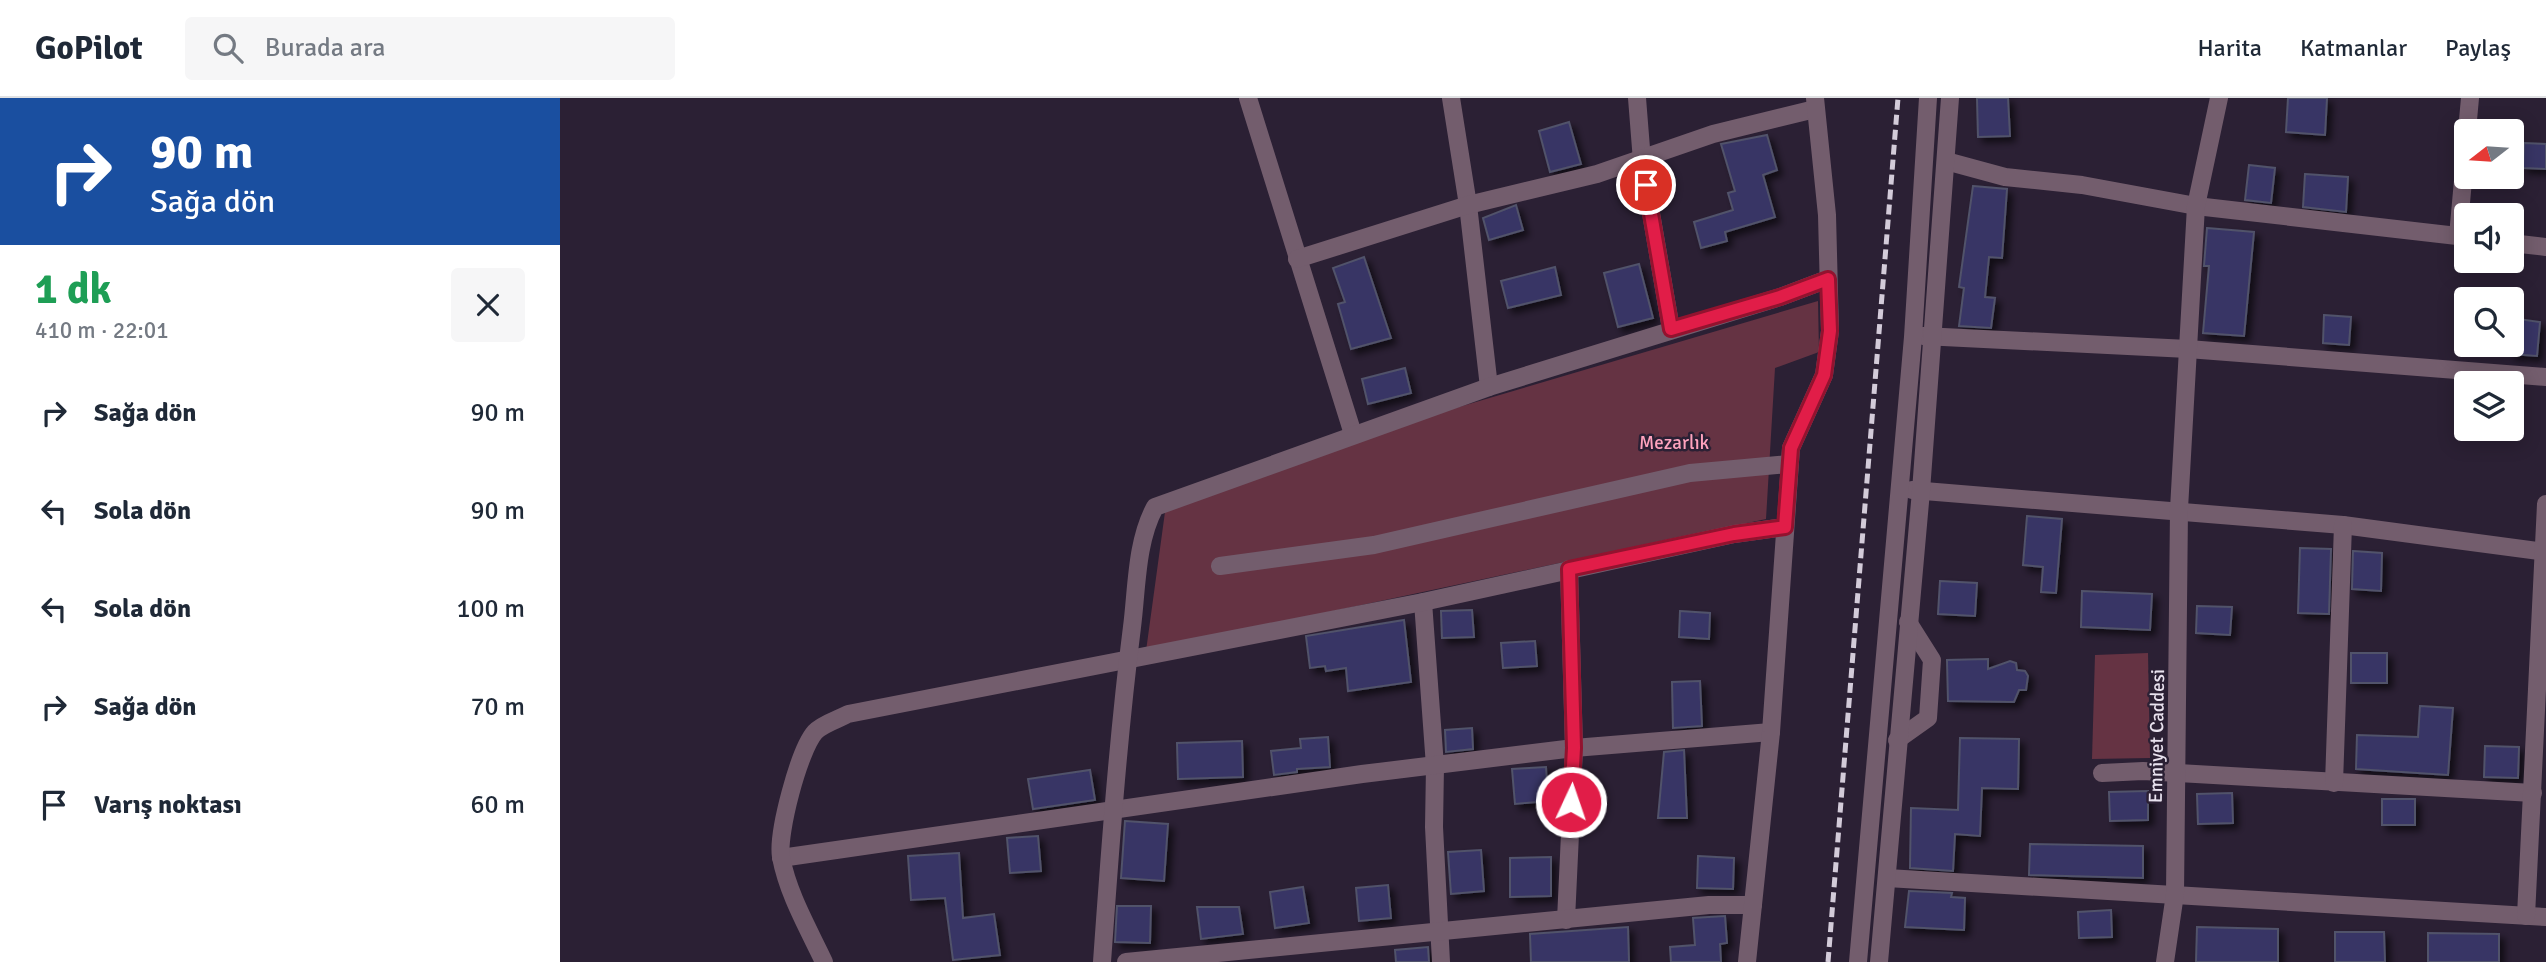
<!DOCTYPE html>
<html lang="tr">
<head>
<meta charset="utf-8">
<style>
  :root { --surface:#fff; --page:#f6f6f7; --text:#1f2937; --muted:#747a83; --line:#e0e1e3 }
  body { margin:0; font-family:Signika,sans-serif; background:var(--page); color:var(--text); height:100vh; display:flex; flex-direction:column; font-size:26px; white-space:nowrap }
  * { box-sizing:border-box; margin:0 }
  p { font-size:23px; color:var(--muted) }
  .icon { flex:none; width:38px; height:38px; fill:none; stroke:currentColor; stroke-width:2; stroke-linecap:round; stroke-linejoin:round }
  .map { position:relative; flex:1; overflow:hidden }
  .panel { display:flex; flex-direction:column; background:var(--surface); width:560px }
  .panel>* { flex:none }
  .banner { background:#1a4fa0; color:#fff; overflow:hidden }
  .needle { width:46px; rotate:253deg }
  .tools { position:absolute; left:1894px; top:21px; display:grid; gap:14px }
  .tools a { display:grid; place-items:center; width:70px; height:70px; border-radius:7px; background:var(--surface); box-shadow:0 4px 18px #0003; font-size:35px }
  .pin { position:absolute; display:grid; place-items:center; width:60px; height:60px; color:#fff; margin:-30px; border:4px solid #fff; border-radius:50%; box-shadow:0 2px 7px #0007 }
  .me { position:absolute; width:77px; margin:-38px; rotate:3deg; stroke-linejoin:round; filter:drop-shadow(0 0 5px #0008) }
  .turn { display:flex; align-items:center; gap:24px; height:147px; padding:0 35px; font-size:32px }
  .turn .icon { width:91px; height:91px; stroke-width:2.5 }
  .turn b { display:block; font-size:49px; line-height:60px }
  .round { display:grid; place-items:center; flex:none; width:74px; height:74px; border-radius:7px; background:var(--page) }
  .headline { display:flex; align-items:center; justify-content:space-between; height:119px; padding:0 35px }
  h1 { font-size:42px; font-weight:800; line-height:52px; color:#1e9e55 }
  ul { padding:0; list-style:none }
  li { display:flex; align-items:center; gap:21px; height:98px; padding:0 35px }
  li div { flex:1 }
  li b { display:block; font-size:26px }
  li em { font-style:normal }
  header { display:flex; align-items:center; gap:42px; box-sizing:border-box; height:98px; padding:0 35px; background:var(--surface); border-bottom:2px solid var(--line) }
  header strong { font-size:33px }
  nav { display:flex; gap:38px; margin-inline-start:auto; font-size:24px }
  .search { width:490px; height:63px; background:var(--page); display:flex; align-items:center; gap:18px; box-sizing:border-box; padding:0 24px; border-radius:7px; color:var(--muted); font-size:26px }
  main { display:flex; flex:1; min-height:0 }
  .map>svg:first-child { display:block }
</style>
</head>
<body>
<header>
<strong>GoPilot</strong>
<div class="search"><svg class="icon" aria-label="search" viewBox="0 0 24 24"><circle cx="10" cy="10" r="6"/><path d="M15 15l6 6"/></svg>Burada ara</div>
<nav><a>Harita</a><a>Katmanlar</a><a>Paylaş</a></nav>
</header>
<main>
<section class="panel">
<div class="banner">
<div class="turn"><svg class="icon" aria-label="right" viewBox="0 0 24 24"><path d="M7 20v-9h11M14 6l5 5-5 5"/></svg><div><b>90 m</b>Sağa dön</div></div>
</div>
<div class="headline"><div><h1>1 dk</h1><p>410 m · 22:01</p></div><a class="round"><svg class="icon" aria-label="close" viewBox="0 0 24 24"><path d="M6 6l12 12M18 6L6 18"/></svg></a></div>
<ul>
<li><svg class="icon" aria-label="right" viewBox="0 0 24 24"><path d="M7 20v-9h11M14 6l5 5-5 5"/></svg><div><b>Sağa dön</b></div><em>90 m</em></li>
<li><svg class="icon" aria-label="left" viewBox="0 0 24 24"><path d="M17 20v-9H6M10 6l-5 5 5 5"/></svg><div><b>Sola dön</b></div><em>90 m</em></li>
<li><svg class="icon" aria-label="left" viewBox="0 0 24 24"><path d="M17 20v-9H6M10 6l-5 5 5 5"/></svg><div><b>Sola dön</b></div><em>100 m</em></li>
<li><svg class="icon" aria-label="right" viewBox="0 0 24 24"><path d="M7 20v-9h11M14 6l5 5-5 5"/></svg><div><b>Sağa dön</b></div><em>70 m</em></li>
<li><svg class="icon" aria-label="arrive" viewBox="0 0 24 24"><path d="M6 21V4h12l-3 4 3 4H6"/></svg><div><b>Varış noktası</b></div><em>60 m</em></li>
</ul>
</section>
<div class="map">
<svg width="1986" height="864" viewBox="0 0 1986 864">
  <defs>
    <filter id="shadow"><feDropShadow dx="5" dy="5" stdDeviation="3.5" flood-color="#0009"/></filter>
  </defs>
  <rect width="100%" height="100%" fill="#2b2034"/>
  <g fill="#653343">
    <polygon points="1258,203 1259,254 1215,270 1206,421 586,553 605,414 831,329"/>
    <polygon points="1588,555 1590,660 1532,661 1535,557"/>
  </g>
  <g fill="#373465" stroke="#51526a" stroke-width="2" filter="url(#shadow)">
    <polygon points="1417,0 1448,0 1450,38 1418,39"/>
    <polygon points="1728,0 1767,0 1765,37 1726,34"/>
    <polygon points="1009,24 1021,66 990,74 979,33"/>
    <polygon points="1207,37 1217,72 1203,77 1215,119 1165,134 1167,143 1141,150 1134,124 1173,112 1168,95 1175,93 1161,46"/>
    <polygon points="1964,45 1986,46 1986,71 1963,70"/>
    <polygon points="1689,67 1715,70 1711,105 1685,102"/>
    <polygon points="1745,76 1788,79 1786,114 1743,109"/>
    <polygon points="1413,88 1447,91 1442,160 1429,159 1425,199 1435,200 1431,230 1399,228 1404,190 1399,189"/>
    <polygon points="956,107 963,132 929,142 923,120"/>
    <polygon points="1647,130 1694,134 1684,238 1643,235 1649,168 1644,168"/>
    <polygon points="804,159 831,240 791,251 778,206 785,204 773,170"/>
    <polygon points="1079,166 1093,220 1058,229 1044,175"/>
    <polygon points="995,169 1001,197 948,210 941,183"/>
    <polygon points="1764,217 1791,219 1789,247 1763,245"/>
    <polygon points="1951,220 1980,224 1977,258 1951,256"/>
    <polygon points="845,270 851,295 808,306 802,281"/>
    <polygon points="1467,418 1502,421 1496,495 1481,494 1483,469 1463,467"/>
    <polygon points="1740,450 1771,451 1769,516 1738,515"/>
    <polygon points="1793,453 1822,455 1821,493 1792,491"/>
    <polygon points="1380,483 1417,485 1415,518 1378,516"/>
    <polygon points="1522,493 1592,496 1590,532 1521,529"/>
    <polygon points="1637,508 1672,509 1670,537 1636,535"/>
    <polygon points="912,512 914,539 882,540 881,513"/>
    <polygon points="1120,513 1150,515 1149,541 1119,539"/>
    <polygon points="844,522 851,584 788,593 786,570 766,573 765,568 750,570 746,538"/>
    <polygon points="975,543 977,568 943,570 941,545"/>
    <rect x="1791" y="555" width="36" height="30"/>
    <polygon points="1428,561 1428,571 1450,563 1456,565 1457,572 1465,573 1468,578 1466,592 1459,592 1454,604 1388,603 1387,562"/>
    <polygon points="1140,583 1142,628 1113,630 1112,584"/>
    <polygon points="1860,608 1893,610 1888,677 1796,671 1797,637 1858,639"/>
    <polygon points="912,630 913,651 886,654 885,632"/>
    <polygon points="768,639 770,669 737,671 737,674 714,677 711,653 741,650 740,641"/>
    <polygon points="1400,640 1459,641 1458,691 1422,690 1420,738 1395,736 1393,773 1350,770 1351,710 1398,712"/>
    <polygon points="682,643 683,679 618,681 617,645"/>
    <polygon points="1925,648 1959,649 1958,680 1924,679"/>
    <polygon points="1124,652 1127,720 1098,720 1104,654"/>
    <polygon points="986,669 988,703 955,706 952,671"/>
    <polygon points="530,672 535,702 473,711 468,681"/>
    <polygon points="1588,693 1588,722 1550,723 1549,694"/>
    <polygon points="1672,695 1673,725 1638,726 1637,696"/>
    <rect x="1822" y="701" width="33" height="26"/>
    <polygon points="565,723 608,726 604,783 561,780"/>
    <polygon points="478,738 481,773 450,775 447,740"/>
    <polygon points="1470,746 1583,748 1583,780 1469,777"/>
    <polygon points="921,752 924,793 891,796 888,754"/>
    <polygon points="399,755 403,820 434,816 440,857 393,862 385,800 351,802 348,758"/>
    <polygon points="1138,758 1174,760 1173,791 1137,790"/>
    <polygon points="991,759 991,798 950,799 950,760"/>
    <polygon points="828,787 831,820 799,823 796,790"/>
    <polygon points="743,789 749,825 715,830 710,794"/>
    <polygon points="1349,793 1392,795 1391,799 1405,800 1404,832 1345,829"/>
    <polygon points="557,808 591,808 590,845 555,844"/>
    <polygon points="637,809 679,809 683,836 641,841"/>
    <polygon points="1551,812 1552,839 1519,840 1518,814"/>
    <polygon points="1165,818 1167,845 1160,846 1161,864 1111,864 1110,849 1135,847 1133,820"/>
    <polygon points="1068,829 1069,864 971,864 970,836"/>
    <polygon points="1637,829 1718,831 1718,864 1636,864"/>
    <polygon points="1775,834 1824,834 1825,864 1775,864"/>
    <polygon points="1868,835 1939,836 1939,864 1868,864"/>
    <polygon points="868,849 869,864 836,864 835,852"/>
  </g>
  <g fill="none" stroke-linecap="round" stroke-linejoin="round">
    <g stroke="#735d6d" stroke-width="18">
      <polyline points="688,0 793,336"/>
      <polyline points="891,0 908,107 929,289"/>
      <polyline points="1077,0 1082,63 1111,231"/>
      <polyline points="1907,33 1910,0"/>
      <polyline points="1386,63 1445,79 1522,87 1636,108 1906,139"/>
      <polyline points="1898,138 1906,49"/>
      <polyline points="1951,145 1986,149"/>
      <polyline points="737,161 908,107 1037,76 1153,36 1255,11"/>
      <polyline points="1363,238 1628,251 1986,279"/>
      <polyline points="1352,392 1783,427 1986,454"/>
      <polyline points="660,468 814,447 1130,375 1229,366"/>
      <polyline points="863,504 875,668 874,729 881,864"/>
      <polyline points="1337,642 1368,620 1372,562 1348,524"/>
      <polyline points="1542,675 1583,673 1973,695"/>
      <polyline points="1774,685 1783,427"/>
      <polyline points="221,760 802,676 1014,650 1211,634"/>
      <polyline points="1327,780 1986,819"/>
      <polyline points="1966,818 1986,406"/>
      <polyline points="1006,822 1014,650 1009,471"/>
      <path d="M264,864C248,830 228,796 221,759C217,736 239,652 255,634C262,626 279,621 288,616L863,504L1174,436L1225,429"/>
      <path d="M542,864C550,752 558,640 572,529C577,490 576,444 595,409L929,289L1220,199L1268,181"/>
      <polyline points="566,864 1149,807 1193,807"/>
      <polyline points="1187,864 1211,634 1231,350 1264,277 1270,233 1267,117 1255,0"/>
      <polyline points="1298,864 1353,239 1368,0"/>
      <polyline points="1319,864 1361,393 1390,0"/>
      <polyline points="1605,864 1615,796 1619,411 1636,108 1659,0"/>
    </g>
    <polyline stroke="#d3cbd9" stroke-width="5" stroke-dasharray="10 5" stroke-linecap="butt" points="1268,864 1338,0"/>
  </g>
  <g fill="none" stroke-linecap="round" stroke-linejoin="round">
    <defs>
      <polyline id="route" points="1011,704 1014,650 1009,471 1174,436 1225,429 1231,350 1264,277 1270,233 1268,181 1220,199 1111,231 1086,87"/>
    </defs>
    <use href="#route" stroke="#92132f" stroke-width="18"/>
    <use href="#route" stroke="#e11d48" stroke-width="12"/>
  </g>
  <g text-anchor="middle" stroke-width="5" stroke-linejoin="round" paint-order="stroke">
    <g font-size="19" fill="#ffa3be" stroke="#2b2034">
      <text x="1114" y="351">Mezarlık</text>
    </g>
    <g font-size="19" fill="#e9e2ef" stroke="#2b2034">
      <text transform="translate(1596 638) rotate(-89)" y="7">Emniyet Caddesi</text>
    </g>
  </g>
</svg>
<div class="tools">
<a><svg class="needle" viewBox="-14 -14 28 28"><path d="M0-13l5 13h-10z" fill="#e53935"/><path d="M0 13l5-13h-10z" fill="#747a83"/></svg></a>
<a><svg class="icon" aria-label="sound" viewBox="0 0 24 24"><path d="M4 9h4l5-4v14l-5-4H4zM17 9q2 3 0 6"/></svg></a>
<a><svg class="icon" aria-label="search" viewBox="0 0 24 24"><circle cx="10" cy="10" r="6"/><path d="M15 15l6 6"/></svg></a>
<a><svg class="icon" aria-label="layers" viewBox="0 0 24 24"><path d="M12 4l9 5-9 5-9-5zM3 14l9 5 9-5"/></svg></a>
</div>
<div class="pin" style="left:1086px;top:87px;background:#d93025"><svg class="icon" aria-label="arrive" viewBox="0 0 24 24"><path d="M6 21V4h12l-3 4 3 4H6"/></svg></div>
<svg class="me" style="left:1011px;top:704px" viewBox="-20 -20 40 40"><circle r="17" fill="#e11d48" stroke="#fff" stroke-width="3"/><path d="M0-11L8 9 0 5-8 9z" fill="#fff"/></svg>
</div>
</main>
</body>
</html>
